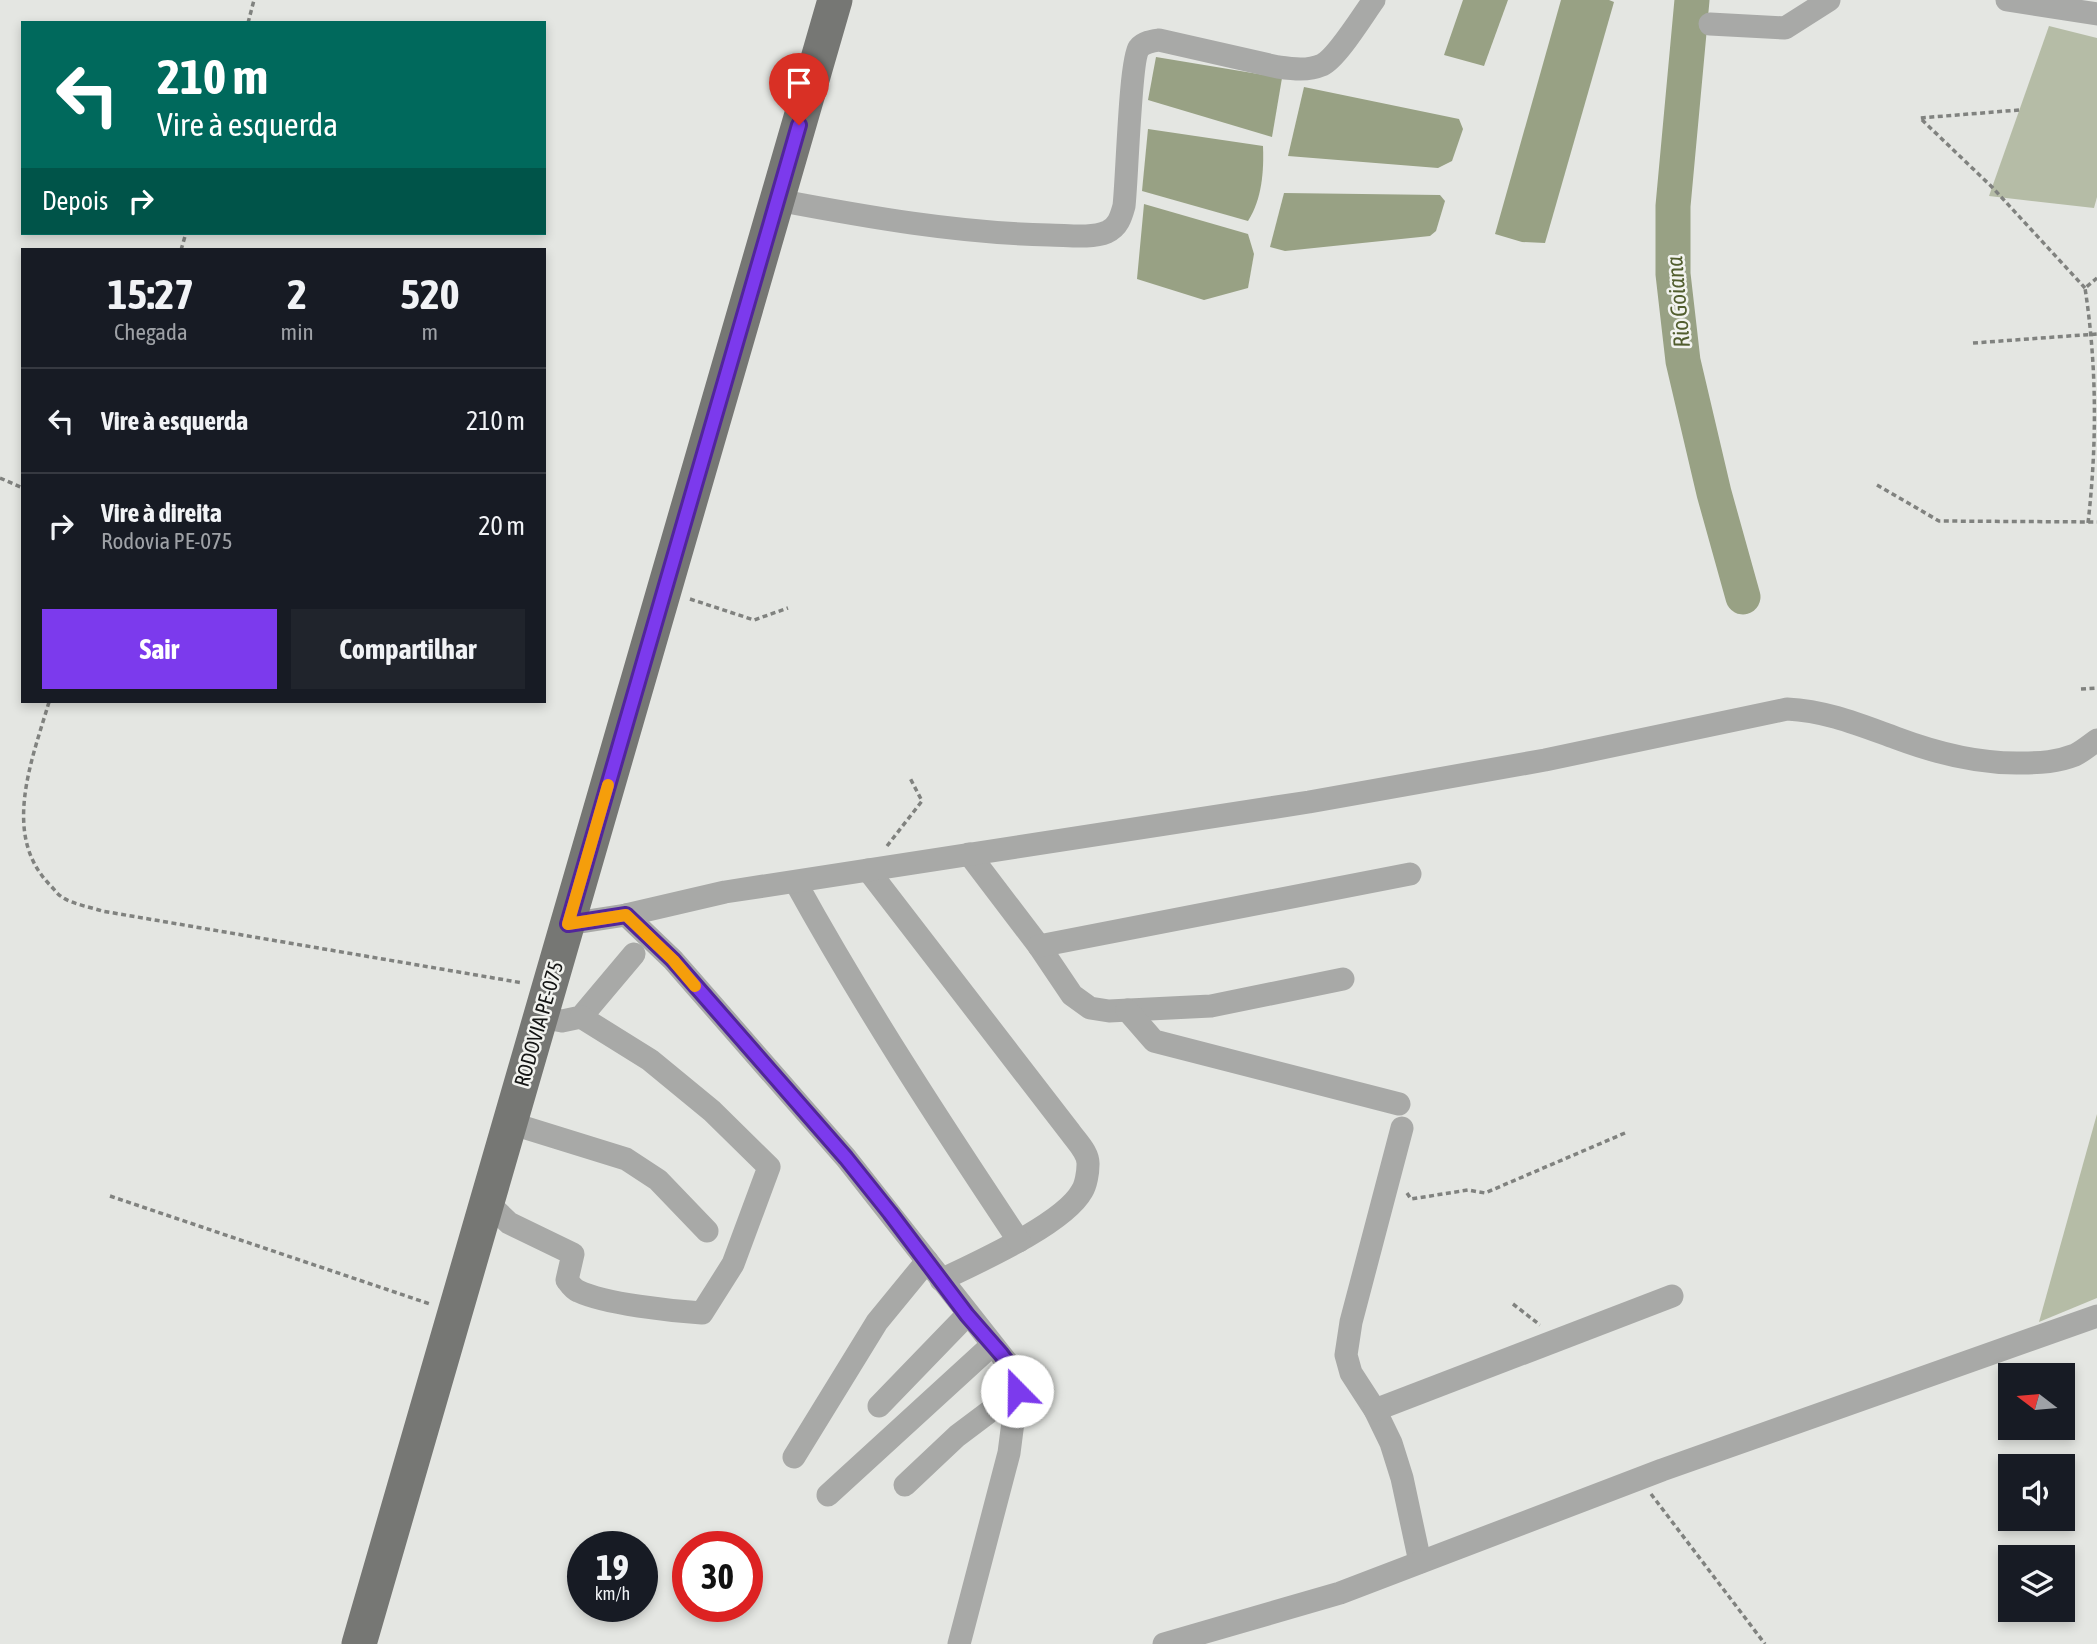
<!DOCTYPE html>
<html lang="pt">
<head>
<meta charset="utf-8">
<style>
  :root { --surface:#171b24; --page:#20242c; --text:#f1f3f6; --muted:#9ea1a6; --line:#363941; --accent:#7c3aed }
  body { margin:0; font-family:"Asap Condensed",sans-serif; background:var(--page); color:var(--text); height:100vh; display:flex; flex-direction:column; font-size:26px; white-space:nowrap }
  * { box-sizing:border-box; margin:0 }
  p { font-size:23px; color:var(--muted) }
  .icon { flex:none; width:38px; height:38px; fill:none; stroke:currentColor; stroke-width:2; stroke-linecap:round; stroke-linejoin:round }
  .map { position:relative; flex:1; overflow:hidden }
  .sheet { position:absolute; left:21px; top:248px; width:525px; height:455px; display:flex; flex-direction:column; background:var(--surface); border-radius:0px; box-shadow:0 4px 10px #0003 }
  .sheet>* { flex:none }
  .top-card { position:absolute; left:21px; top:21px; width:525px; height:214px; border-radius:0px; box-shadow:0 4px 10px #0003; background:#00695c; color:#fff; overflow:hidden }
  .needle { width:46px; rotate:286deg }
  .fabs { position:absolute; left:1998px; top:1363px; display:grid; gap:14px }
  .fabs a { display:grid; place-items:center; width:77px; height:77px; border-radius:0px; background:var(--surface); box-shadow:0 4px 10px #0003; font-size:35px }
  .speed { position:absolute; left:567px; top:1531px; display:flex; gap:14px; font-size:35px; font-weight:700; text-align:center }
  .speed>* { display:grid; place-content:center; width:91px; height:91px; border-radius:50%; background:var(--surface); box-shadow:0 4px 10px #0003; line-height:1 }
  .speed small { font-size:18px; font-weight:400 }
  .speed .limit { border:10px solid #d22; background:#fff; color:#111 }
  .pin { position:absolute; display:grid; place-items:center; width:60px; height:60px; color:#fff; margin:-72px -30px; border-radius:50% 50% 50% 0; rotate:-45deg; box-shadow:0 0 7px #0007 }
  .pin .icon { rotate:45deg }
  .me { position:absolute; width:77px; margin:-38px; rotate:338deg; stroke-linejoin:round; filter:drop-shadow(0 0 5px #0008) }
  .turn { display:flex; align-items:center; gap:24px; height:147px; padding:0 21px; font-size:32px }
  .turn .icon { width:91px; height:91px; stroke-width:2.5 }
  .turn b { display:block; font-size:49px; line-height:60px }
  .then { display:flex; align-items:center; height:66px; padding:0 21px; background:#0003; gap:14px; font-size:26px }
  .eta { display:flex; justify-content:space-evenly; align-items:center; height:119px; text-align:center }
  .eta b { font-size:42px; font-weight:700; line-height:49px }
  .button { display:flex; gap:14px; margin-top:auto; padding:14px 21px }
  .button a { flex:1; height:80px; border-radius:0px; background:var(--accent); color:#fff; font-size:28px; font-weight:700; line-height:80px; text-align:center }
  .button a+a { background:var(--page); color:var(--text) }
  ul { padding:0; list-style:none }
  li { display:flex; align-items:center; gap:21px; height:105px; padding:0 21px; border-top:2px solid var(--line) }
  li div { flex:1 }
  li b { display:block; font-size:26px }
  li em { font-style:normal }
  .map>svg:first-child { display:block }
</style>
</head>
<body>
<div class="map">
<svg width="2097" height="1644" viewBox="0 0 2097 1644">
  <rect width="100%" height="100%" fill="#e4e6e2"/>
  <g fill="#b5bca6">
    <polygon points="2049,26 2097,38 2097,197 2094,208 1989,196"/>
    <polygon points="2097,1114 2097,1298 2039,1322"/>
  </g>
  <g fill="#98a184">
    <polygon points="1463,0 1508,0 1484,66 1444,55"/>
    <polygon points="1561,0 1609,0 1614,2 1545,243 1522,242 1495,234"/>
    <polygon points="1156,57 1282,78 1272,137 1148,100"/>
    <polygon points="1304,87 1459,119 1463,129 1452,161 1438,168 1288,156"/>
    <path d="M1148,129L1263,146C1264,171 1262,199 1248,221L1142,191Z"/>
    <polygon points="1284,193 1440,195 1445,201 1436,231 1430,236 1285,251 1270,247"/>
    <polygon points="1144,204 1248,234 1254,254 1248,288 1204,300 1137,279"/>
  </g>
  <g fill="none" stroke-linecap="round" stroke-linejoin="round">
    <polyline stroke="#98a184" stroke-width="35" points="1692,0 1673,206 1673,274 1683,361 1714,493 1743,597"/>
    <g stroke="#80827f" stroke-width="3.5" stroke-dasharray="5 3.5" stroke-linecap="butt">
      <polyline points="248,23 254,0"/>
      <polyline points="2019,110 1920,118 1992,187 2085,288"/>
      <polyline points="181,250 186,233"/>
      <polyline points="1973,343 2097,334"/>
      <polyline points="0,478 23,488"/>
      <polyline points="1877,485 1939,521 2097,522"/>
      <path d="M2088,523C2097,445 2097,366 2085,288L2097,278"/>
      <polyline points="690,599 754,620 788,608"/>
      <polyline points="2081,689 2097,688"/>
      <path d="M49,702C32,760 1,835 50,885C54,889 57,894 62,897C72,904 90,907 102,911L523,983"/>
      <polyline points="887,846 922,801 910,778"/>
      <polyline points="1407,1193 1411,1199 1468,1190 1485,1193 1625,1133"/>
      <polyline points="110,1196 430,1304"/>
      <polyline points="1513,1304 1540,1325"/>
      <polyline points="1651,1494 1765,1644"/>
    </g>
    <g stroke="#a8a9a7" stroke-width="23">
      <polyline points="2007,0 2097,14"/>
      <polyline points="1710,24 1785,28 1829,0"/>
      <path d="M777,200C867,217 957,233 1049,235C1067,235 1090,239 1107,232C1118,227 1121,217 1124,206C1127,182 1130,60 1139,48C1144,42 1152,41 1159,40L1278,67C1293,69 1308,71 1322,65C1337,58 1363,15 1374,0"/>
      <polyline points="969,854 1039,946 1072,995 1090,1008 1109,1011 1211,1006 1343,979"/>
      <path d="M868,870L1070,1132C1077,1142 1089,1153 1088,1165C1088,1172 1086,1185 1082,1191C1064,1224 976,1263 941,1280"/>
      <path d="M796,883C864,1006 941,1124 1019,1241"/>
      <polyline points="626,915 673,960 846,1158 1013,1370 1017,1391 1009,1453 959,1644"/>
      <path d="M568,924L626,915L725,892L1309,802L1545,760L1787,709C1827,711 1860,725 1896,738C1936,753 1980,764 2022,763C2041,763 2057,762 2075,755C2083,751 2090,745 2097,740"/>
      <polyline points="1039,946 1410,874"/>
      <polyline points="1127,1010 1154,1041 1399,1104"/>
      <polyline points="540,1017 562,1021 581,1017 634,954"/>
      <polyline points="510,1123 626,1159 658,1180 707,1231"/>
      <polyline points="1402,1128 1351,1322 1346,1355 1351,1373 1375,1410 1391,1443 1402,1478 1420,1562"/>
      <path d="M487,1202L509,1223L573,1254L567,1280C570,1284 573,1289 578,1291C605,1304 672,1311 702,1313L733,1264L769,1167L712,1111L650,1060L581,1017"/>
      <polyline points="879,1406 967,1315"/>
      <polyline points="1375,1410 1672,1296"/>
      <polyline points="794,1457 877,1322 927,1261"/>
      <polyline points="905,1485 957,1436 1017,1391"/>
      <polyline points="828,1495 992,1345"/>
      <polyline points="1164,1644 1340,1593 1662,1470 2097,1316"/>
    </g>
    <polyline stroke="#767774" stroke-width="35" points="359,1644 835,0"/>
  </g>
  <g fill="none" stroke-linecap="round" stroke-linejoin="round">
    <defs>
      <polyline id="route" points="799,125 568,924 626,915 673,960 846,1158 890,1213 967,1315 1001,1354 1013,1370 1017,1391"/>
    </defs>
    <use href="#route" stroke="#51269a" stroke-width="18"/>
    <use href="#route" stroke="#7c3aed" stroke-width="12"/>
    <polyline stroke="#f59e0b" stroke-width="12" points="608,785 568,924 626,915 673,960 695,986"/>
  </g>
  <g text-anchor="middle" stroke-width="5" stroke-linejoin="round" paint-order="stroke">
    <g font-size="21" fill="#141514" stroke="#f2f3ef">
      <text transform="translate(539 1024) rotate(-74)" y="7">RODOVIA PE-075</text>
    </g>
    <g font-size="23" font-style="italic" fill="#515d2e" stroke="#f2f3ef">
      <text transform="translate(1678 302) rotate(-95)" y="8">Rio Goiana</text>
    </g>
  </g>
</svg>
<div class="fabs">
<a><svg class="needle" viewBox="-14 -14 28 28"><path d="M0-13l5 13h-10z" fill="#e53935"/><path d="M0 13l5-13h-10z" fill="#9ea1a6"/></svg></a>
<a><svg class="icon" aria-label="sound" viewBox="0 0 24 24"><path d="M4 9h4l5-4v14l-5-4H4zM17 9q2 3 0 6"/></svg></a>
<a><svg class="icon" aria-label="layers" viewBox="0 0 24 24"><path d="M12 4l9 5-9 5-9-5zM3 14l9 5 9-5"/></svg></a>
</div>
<div class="speed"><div>19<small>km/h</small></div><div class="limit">30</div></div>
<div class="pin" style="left:799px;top:125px;background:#d93025"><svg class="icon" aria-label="arrive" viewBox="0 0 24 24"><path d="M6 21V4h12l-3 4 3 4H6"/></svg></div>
<svg class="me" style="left:1017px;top:1391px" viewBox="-20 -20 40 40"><circle r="19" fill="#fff"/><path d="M0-13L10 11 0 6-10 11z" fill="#7c3aed"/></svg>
<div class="top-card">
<div class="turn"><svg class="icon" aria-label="left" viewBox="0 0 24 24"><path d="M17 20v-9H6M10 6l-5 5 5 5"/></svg><div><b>210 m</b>Vire à esquerda</div></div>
<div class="then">Depois<svg class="icon" aria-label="right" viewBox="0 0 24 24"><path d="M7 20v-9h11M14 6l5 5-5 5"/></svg></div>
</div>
<section class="sheet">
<div class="eta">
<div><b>15:27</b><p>Chegada</p></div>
<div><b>2</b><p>min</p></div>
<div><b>520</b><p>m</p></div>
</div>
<ul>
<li><svg class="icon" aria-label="left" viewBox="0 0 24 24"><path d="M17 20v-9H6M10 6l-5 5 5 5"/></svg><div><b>Vire à esquerda</b></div><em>210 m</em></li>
<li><svg class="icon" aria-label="right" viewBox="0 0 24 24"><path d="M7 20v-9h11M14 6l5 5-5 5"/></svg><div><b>Vire à direita</b><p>Rodovia PE-075</p></div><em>20 m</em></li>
</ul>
<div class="button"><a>Sair</a><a>Compartilhar</a></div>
</section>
</div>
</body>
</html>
